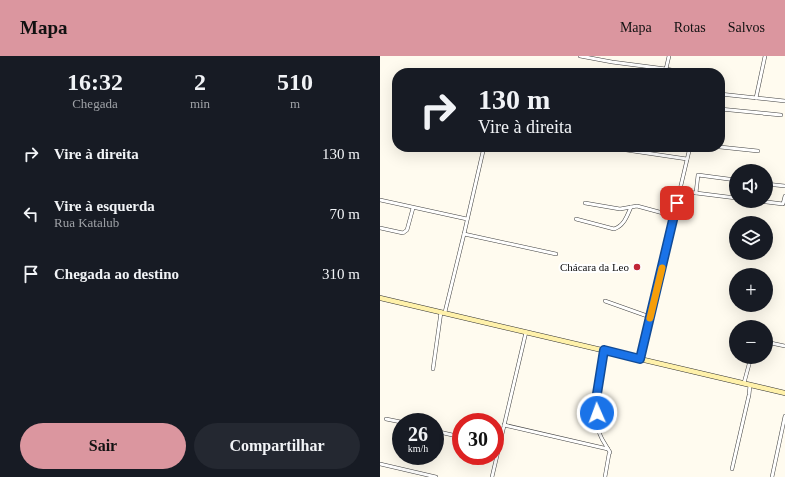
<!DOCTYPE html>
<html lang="pt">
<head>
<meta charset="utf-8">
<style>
  :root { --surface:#171b24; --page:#242831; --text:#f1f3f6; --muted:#9ea1a6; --accent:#db969f }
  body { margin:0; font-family:Georgia,serif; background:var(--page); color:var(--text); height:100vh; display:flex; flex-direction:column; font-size:15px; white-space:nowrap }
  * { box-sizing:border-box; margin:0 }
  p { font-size:13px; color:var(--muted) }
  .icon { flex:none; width:22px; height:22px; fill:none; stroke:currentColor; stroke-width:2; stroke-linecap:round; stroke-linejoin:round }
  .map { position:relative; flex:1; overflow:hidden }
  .side { display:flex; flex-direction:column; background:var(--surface); width:380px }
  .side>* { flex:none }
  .top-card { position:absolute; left:12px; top:12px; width:333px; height:84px; border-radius:16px; box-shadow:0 4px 16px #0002; background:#171b24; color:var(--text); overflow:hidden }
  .controls { position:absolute; left:349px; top:108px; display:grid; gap:8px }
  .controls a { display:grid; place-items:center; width:44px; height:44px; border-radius:50%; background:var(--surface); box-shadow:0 4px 16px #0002; font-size:20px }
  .speed { position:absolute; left:12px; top:357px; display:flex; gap:8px; font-size:20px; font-weight:700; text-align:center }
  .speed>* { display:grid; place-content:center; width:52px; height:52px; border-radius:50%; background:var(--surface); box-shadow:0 4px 16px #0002; line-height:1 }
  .speed small { font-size:10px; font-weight:400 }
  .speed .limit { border:6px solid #d22; background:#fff; color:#111 }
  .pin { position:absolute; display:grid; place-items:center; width:34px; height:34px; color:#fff; margin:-17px; border-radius:8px; box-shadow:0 2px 6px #0006 }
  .me { position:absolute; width:44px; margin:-22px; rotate:358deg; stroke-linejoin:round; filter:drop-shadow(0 0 3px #0008) }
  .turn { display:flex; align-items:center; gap:14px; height:84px; padding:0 20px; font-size:18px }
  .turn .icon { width:52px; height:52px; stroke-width:2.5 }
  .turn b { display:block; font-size:28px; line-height:34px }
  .eta { display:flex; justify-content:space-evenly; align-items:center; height:68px; text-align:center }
  .eta b { font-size:24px; font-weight:700; line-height:28px }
  .button { display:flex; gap:8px; margin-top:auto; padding:8px 20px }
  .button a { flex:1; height:46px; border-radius:24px; background:var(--accent); color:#111; font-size:16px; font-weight:700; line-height:46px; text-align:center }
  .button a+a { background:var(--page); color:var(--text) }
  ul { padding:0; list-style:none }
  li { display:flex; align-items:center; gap:12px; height:60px; padding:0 20px }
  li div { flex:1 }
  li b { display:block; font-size:15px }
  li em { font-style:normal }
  header { display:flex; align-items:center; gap:24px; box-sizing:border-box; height:56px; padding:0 20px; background:var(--accent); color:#111 }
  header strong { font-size:19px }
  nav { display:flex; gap:22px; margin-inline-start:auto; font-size:14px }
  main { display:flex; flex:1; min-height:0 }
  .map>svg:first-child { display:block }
</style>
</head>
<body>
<header>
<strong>Mapa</strong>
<nav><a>Mapa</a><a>Rotas</a><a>Salvos</a></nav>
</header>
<main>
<section class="side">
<div class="eta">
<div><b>16:32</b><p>Chegada</p></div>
<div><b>2</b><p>min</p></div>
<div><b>510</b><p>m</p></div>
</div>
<ul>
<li><svg class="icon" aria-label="right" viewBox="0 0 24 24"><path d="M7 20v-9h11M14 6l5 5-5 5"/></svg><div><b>Vire à direita</b></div><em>130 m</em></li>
<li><svg class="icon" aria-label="left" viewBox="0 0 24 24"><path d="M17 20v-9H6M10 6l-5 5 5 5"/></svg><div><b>Vire à esquerda</b><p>Rua Katalub</p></div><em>70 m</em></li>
<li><svg class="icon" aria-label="arrive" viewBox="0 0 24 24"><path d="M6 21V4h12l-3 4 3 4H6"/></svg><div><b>Chegada ao destino</b></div><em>310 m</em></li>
</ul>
<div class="button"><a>Sair</a><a>Compartilhar</a></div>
</section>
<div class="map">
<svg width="405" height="421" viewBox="0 0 405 421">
  <rect width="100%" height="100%" fill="#fffbef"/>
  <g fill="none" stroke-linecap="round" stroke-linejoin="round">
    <defs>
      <g id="street">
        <polyline points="200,0 232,6 286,13 289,0"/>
        <polyline points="286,13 308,17"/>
        <polyline points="340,38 405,45"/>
        <polyline points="376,42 385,0"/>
        <polyline points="340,53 401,59"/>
        <polyline points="226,91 307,103"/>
        <polyline points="340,91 378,95"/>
        <polyline points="386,128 405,130"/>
        <polyline points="300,135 356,142"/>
        <polyline points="316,137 318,119 356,124"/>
        <polyline points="0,144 87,163"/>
        <polyline points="379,145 403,148 405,140"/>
        <polyline points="205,147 240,153 257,150 294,160"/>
        <path d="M196,163L234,173C244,170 247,160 251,151"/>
        <polyline points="0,172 23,177 27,174 33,152"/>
        <polyline points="84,178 176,198"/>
        <polyline points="225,245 270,261"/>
        <polyline points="65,256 84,178 104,91"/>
        <polyline points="386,286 405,290"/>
        <polyline points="224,294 216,343 218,374 222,383 228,393"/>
        <polyline points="260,303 310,91"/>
        <polyline points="53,313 61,256"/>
        <polyline points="364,327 371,301"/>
        <polyline points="6,363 21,366"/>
        <polyline points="124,369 228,393 230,396 229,398 225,421"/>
        <polyline points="55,375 81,381"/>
        <polyline points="0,408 56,421"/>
        <polyline points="352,413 369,339 370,329"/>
        <polyline points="112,421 146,276"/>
        <polyline points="392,421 405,360"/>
      </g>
      <polyline id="secondary" points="0,242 405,337"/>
    </defs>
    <use href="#street" stroke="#414141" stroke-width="4"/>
    <use href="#secondary" stroke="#303030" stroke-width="5.5"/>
    <use href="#street" stroke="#fff" stroke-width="3"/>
    <use href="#secondary" stroke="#fff1aa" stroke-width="4.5"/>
  </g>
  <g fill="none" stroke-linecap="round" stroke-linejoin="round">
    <defs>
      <polyline id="route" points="217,357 216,344 224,294 260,303 297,147"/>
    </defs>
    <use href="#route" stroke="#114b97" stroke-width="10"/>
    <use href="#route" stroke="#1a73e8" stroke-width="7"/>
    <polyline stroke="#f59e0b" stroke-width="7" points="270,262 282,212"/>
  </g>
  <circle fill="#c02535" stroke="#fff" stroke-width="1.5" cx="257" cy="211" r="4"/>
  <g text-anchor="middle" stroke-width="4" stroke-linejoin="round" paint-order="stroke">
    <g font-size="11" fill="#0e0e0e" stroke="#fff" text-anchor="end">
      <text x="249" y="215">Chácara da Leo</text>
    </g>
  </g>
</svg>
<div class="controls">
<a><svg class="icon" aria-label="sound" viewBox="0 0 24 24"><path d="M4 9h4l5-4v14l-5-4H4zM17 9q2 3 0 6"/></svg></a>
<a><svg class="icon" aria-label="layers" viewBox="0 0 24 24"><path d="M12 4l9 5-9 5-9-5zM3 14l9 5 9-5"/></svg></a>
<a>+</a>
<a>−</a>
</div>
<div class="speed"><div>26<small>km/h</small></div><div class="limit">30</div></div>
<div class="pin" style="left:297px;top:147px;background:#d93025"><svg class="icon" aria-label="arrive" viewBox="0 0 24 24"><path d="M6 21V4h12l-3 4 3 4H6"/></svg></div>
<svg class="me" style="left:217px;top:357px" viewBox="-20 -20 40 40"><circle r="17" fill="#1a73e8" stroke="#fff" stroke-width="3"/><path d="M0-11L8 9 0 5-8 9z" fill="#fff"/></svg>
<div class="top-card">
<div class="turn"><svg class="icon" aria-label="right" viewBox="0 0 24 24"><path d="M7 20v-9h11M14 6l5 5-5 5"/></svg><div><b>130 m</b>Vire à direita</div></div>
</div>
</div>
</main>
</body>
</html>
